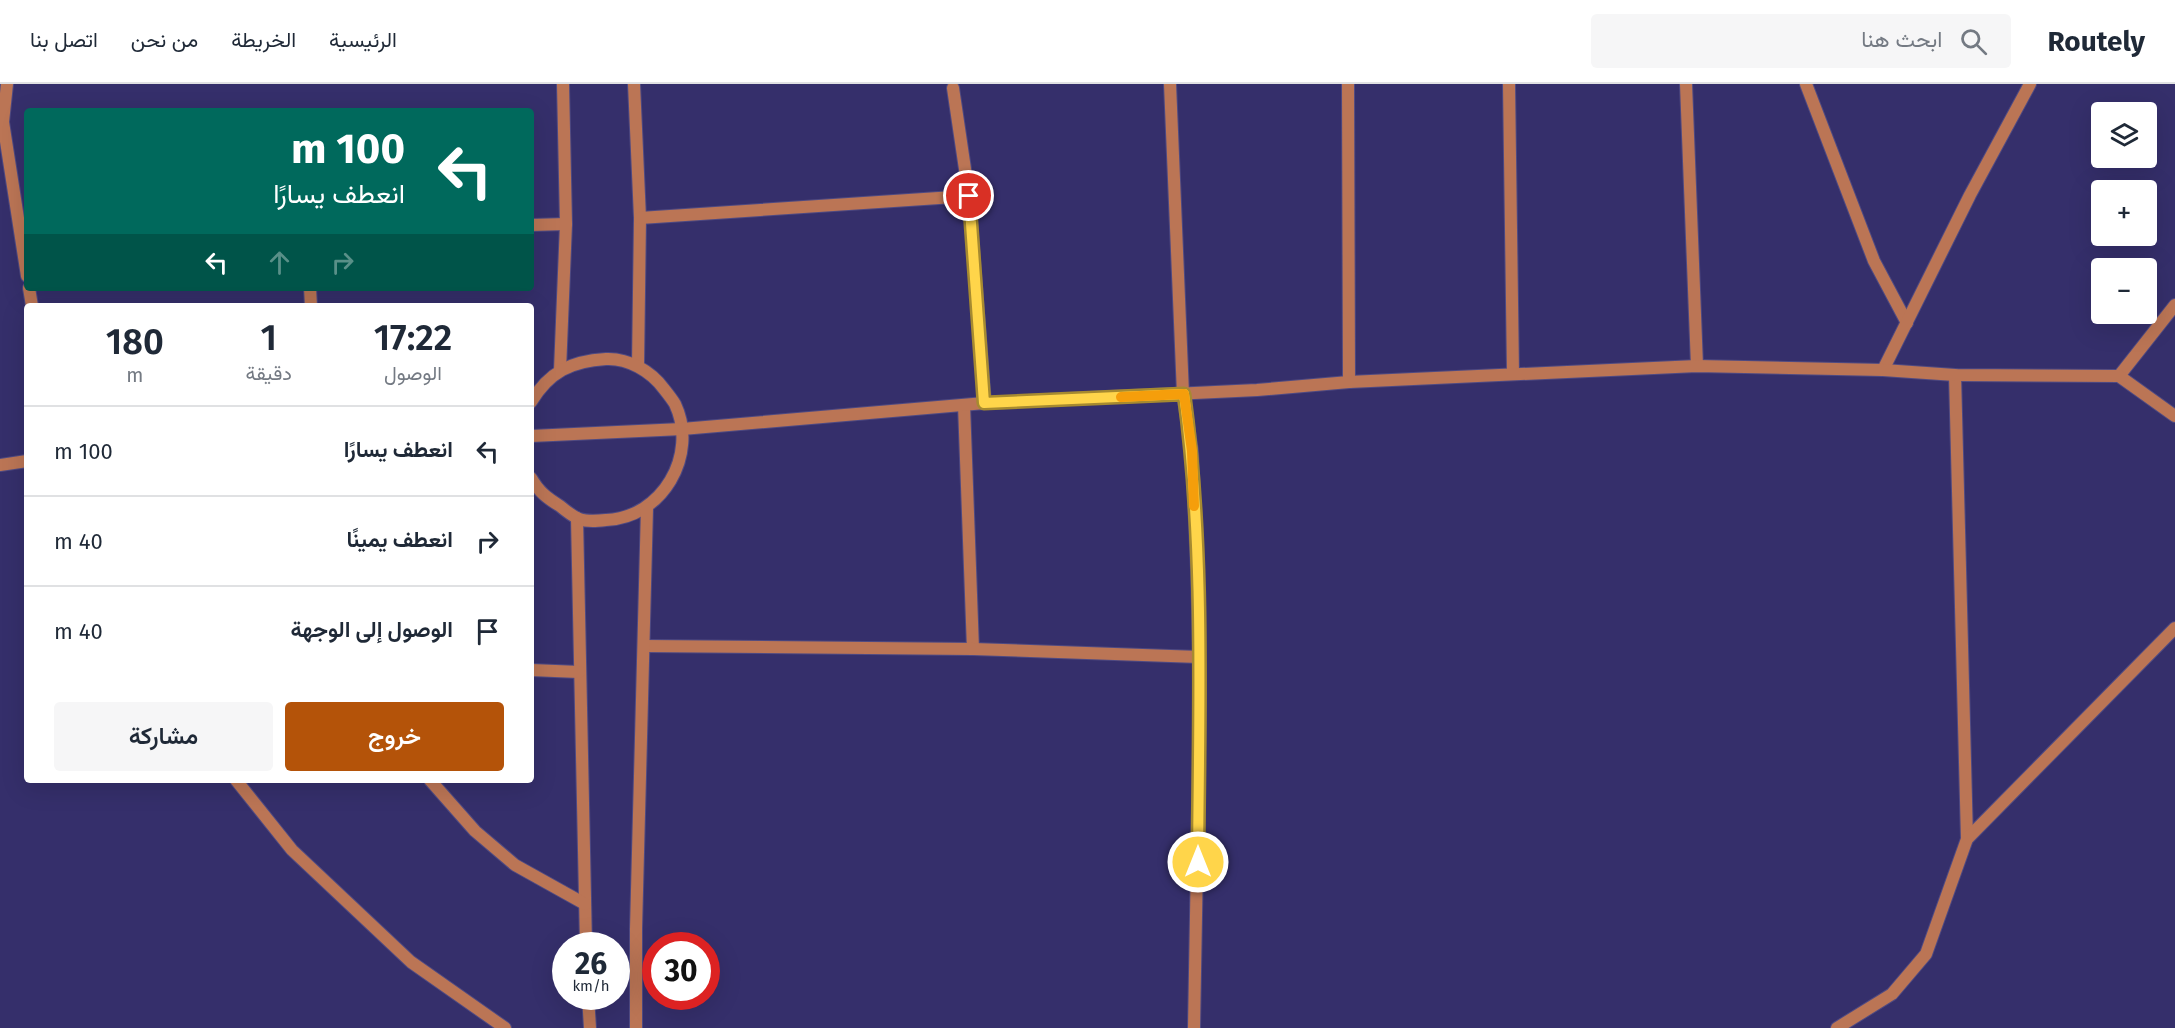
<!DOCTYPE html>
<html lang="ar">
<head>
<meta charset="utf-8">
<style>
  :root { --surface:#fff; --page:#f6f6f7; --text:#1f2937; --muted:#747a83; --line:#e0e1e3; --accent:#b45309 }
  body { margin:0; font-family:"Fira Sans",Vazirmatn,sans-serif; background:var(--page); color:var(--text); direction:rtl; height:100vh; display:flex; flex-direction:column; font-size:22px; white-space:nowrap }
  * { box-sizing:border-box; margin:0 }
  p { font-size:20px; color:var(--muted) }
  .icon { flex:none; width:33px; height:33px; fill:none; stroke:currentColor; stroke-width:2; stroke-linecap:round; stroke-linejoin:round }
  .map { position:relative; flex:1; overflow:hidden; direction:ltr }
  .drawer { position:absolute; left:24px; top:219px; width:510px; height:480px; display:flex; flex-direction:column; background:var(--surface); border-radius:6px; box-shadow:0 6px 24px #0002; direction:rtl }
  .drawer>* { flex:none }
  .banner { position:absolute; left:24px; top:24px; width:510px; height:183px; border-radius:6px; box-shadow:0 6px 24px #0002; direction:rtl; background:#00695c; color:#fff; overflow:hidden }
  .buttons { position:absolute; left:2091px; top:18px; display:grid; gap:12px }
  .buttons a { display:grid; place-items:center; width:66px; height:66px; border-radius:6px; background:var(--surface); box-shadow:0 6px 24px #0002; font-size:30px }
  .speed { position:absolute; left:552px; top:848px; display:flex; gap:12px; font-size:30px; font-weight:700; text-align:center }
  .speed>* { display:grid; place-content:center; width:78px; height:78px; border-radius:50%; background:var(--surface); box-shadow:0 6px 24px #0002; line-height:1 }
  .speed small { font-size:15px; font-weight:400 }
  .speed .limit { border:9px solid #d22; background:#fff; color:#111 }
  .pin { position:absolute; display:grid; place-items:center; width:51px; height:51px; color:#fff; margin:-26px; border:3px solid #fff; border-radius:50%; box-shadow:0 2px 6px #0007 }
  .me { position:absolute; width:66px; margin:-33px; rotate:0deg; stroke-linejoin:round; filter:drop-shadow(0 0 4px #0008) }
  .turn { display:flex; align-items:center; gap:21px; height:126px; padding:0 30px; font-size:27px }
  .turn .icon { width:78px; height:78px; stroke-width:2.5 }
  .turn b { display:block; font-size:42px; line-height:51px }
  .lanes { display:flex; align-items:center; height:57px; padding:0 30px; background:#0003; justify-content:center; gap:30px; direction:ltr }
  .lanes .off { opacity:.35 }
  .eta { display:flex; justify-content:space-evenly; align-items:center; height:102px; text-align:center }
  .eta b { font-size:36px; font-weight:600; line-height:42px }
  .button { display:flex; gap:12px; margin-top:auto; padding:12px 30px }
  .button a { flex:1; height:69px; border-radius:6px; background:var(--accent); color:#fff; font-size:24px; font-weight:600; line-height:69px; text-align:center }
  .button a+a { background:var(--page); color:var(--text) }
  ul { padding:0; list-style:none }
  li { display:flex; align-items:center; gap:18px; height:90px; padding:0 30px; border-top:2px solid var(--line) }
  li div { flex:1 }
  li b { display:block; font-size:22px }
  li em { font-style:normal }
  header { display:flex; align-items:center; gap:36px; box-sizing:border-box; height:84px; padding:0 30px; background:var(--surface); border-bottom:2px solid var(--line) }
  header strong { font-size:28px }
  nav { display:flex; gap:33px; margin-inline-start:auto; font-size:21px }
  .search { width:420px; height:54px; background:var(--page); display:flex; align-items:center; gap:15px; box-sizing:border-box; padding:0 21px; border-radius:6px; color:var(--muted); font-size:22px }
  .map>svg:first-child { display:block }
</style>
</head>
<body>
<header>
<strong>Routely</strong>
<div class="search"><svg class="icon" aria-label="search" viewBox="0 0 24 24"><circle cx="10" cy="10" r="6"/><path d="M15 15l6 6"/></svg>ابحث هنا</div>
<nav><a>الرئيسية</a><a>الخريطة</a><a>من نحن</a><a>اتصل بنا</a></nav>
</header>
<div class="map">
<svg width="2175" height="944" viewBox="0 0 2175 944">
  <rect width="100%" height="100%" fill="#352f6b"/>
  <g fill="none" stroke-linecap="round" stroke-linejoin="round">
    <defs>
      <g id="street">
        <polyline points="7,0 3,38 27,192"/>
        <polyline points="634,0 640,134 638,282"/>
        <polyline points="1170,0 1183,310 1192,367 1197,486 1200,608 1194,944"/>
        <polyline points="1348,0 1349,298"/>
        <polyline points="1509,0 1513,290"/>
        <polyline points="1686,0 1697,282"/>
        <polyline points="1806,0 1874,177 1907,239"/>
        <polyline points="953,4 969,112 985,319"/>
        <polyline points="640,134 969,112"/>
        <polyline points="531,141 566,140"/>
        <polyline points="29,204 32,222"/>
        <polyline points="310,204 311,222"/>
        <polyline points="560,286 566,140 563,0"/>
        <polyline points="1883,286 1970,111 2030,0"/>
        <polyline points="1955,291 1967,755"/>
        <polyline points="2119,292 2175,221"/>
        <path d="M531,318C549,288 571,277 606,275C628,274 651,287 664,305C668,310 672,315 675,320C699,371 662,434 606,436C597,437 588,438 579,435C572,432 566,427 560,422C547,414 539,408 531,394"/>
        <polyline points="964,321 973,565"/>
        <polyline points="531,352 682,345 985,319 1257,306 1349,298 1697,282 1883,286 1955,291 2119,292 2175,332"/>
        <polyline points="0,381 27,377"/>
        <polyline points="577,434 586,861"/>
        <polyline points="644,562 973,565 1199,573"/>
        <polyline points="531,586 579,588"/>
        <polyline points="236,696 292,766 411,878 505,944"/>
        <polyline points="430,696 475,747 515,781 585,820"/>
        <polyline points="588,912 590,944"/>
        <polyline points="636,944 636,845 647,424"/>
        <polyline points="1837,944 1892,910 1926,870 1967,755 2175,544"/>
      </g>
    </defs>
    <use href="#street" stroke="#4f4a82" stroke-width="14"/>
    <use href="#street" stroke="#bb7555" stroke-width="12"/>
  </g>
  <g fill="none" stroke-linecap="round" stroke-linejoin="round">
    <defs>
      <path id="route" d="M969,112L984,319L1184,310C1205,464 1199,623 1198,778"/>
    </defs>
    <use href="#route" stroke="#a68a30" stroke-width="15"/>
    <use href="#route" stroke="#ffd54a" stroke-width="10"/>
    <polyline stroke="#f59e0b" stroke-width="10" points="1121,313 1184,310 1192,367 1194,422"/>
  </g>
</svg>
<div class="buttons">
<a><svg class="icon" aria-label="layers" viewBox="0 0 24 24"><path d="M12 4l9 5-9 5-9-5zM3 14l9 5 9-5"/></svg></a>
<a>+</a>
<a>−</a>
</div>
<div class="speed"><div>26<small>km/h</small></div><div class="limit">30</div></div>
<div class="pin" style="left:969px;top:112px;background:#d93025"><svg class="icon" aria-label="arrive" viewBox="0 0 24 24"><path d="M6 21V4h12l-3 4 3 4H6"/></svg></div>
<svg class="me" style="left:1198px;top:778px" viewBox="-20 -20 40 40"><circle r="17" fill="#ffd54a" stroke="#fff" stroke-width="3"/><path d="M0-11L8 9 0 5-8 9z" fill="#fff"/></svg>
<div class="banner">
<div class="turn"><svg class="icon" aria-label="left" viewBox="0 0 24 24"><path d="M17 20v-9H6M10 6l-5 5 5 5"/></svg><div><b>100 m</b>انعطف يسارًا</div></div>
<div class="lanes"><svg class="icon" aria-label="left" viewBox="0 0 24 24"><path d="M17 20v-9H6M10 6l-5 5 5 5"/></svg><svg class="icon off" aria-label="ahead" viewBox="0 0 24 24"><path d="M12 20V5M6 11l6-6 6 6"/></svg><svg class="icon off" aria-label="right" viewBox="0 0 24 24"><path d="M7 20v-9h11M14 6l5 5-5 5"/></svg></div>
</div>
<section class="drawer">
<div class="eta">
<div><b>17:22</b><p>الوصول</p></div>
<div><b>1</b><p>دقيقة</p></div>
<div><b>180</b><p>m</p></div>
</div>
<ul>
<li><svg class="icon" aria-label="left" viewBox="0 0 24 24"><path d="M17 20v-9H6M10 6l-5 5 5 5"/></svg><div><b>انعطف يسارًا</b></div><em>100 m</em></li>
<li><svg class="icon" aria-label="right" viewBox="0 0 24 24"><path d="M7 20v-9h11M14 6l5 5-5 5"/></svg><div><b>انعطف يمينًا</b></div><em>40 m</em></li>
<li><svg class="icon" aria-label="arrive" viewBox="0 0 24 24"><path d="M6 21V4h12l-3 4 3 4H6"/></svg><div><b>الوصول إلى الوجهة</b></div><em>40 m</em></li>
</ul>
<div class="button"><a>خروج</a><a>مشاركة</a></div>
</section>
</div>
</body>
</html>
